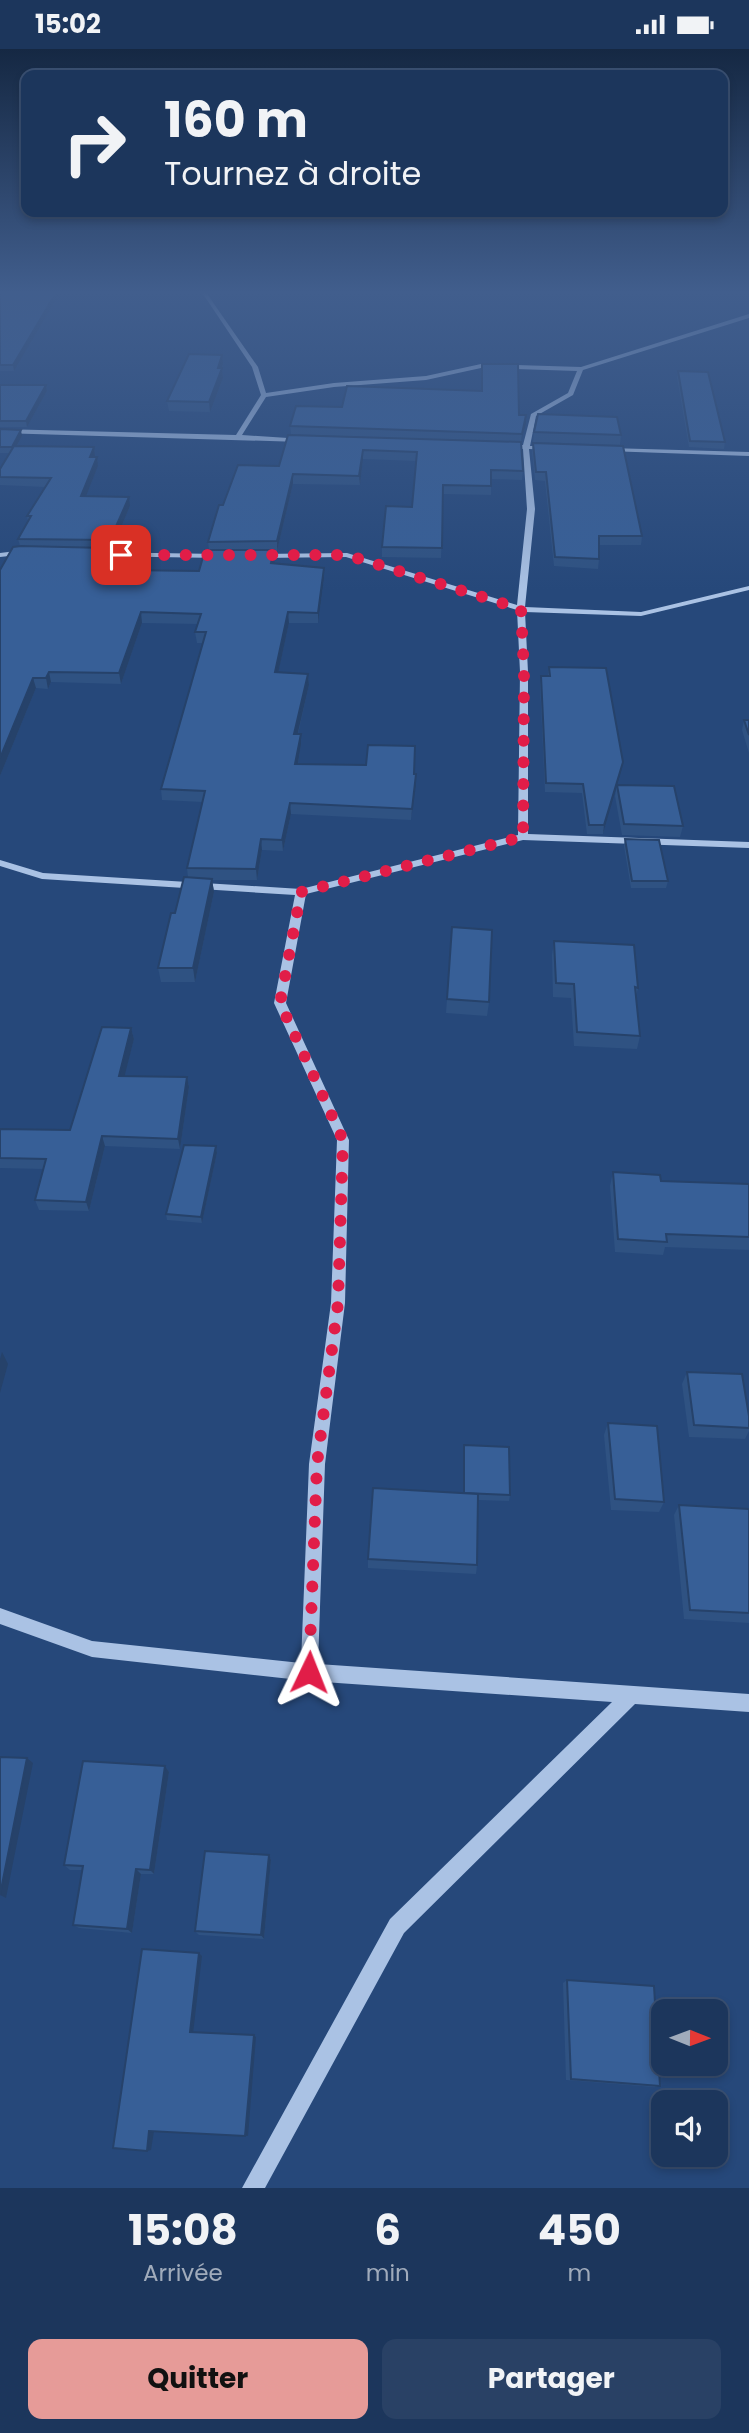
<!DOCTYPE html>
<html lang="fr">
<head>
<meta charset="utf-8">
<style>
  :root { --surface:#1c365c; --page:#294165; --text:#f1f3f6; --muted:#a0abbb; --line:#3a5072; --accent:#e69b98 }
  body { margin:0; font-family:Poppins,sans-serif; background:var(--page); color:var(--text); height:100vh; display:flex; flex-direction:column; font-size:26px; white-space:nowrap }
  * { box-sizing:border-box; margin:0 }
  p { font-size:23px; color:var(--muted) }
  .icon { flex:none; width:38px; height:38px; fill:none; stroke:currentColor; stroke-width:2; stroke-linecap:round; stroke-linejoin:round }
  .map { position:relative; height:2139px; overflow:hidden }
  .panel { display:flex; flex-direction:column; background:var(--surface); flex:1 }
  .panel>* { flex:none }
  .hud { position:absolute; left:21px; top:21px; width:707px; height:147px; border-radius:14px; box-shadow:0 4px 10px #0003,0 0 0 2px var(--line); background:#1c365c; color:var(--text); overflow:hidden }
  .needle { width:46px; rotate:91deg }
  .controls { position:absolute; left:651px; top:1950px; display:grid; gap:14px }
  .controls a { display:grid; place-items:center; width:77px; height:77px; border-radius:14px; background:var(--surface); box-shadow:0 4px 10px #0003,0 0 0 2px var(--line); font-size:35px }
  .pin { position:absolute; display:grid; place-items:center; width:60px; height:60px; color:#fff; margin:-30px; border-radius:14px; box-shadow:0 4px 10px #0006 }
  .me { position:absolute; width:77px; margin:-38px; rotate:2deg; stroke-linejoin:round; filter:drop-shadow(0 0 5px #0008) }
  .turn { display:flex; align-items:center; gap:24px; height:147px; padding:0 28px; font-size:32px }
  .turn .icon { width:91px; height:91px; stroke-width:2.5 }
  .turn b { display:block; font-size:49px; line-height:60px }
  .eta { display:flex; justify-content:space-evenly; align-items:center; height:119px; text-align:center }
  .eta b { font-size:42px; font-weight:700; line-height:49px }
  .action { display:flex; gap:14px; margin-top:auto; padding:14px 28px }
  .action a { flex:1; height:80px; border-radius:14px; background:var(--accent); color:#111; font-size:28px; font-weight:700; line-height:80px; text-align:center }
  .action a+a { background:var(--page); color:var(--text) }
  .status { display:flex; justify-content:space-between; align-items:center; height:49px; padding:0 35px; background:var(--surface); direction:ltr }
  .status svg { height:19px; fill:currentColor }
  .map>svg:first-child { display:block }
</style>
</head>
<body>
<div class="status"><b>15:02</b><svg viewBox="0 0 49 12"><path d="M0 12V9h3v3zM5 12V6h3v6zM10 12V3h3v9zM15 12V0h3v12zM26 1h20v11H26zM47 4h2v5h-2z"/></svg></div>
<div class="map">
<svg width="749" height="2139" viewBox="0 0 749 2139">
  <rect width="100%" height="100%" fill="#26487a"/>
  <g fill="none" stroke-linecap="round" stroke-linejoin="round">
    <g fill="#aac2e4" fill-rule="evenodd">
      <polygon points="201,242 205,242 258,318 266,344 334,334 426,327 481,315 581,318 749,265 749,269 583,321 573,346 536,367 530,397 549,397 552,399 549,401 529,400 535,460 525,558 641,563 749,537 749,541 641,567 525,563 528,623 528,785 749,793 749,799 523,791 306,845 286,954 349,1091 345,1254 325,1415 318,1615 749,1645 749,1663 635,1655 404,1884 265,2139 242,2139 390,1870 612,1653 309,1632 92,1608 0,1575 0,1559 92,1592 301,1614 309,1415 331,1254 337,1091 274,954 295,846 42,830 0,817 0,811 43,824 301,840 518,786 520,623 517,561 346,508 259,509 255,507 259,505 347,504 517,556 527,460 523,400 505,398 508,396 523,396 531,365 568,344 577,322 481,319 426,331 334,338 266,348 242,386 303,390 304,391 301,393 0,384 0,380 236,386 261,346 252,318"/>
      <polygon points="609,399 749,403 749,407 607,402 607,400"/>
      <polygon points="24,501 28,503 27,505 0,508 0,504"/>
      <polygon points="88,503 220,505 224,507 220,509 91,507 88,507"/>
    </g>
  </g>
  <g fill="#2f5282">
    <polygon points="0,242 61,242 14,322 0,322"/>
    <polygon points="223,315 222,319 223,329 210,363 169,362 167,352"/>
    <polygon points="678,322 725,393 724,400 689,398 677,328"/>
    <polygon points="0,336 46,336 47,342 27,378 0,378"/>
    <polygon points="519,366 526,375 521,393 523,422 522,431 491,430 491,446 443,445 441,509 382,508 382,498 412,458 416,412 363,410 360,436 293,435 277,502 275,502 274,514 324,529 318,574 289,574 278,624 308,625 309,636 298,685 301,685 301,696 298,715 414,725 416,736 411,771 291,765 283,802 262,801 257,831 212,831 214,843 195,933 161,933 158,919 175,864 188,828 187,819 203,753 162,751 161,740 203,594 197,594 195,583 198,575 142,574 121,635 51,633 48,640 36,639 0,727 0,521 20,497 18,490 28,472 27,467 45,438 0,436 0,420 10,404 0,404 0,380 22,387 17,397 94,398 95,408 98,417 86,447 130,457 112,500 107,500 107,506 132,517 130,521 199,522 209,501 208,493 223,456 279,417 416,390 291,385 290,377"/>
    <polygon points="534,383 621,386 620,396 533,393"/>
    <polygon points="533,394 642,487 641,496 599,496 599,510 598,520 554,517 545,432 535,431 532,403"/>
    <polygon points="549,618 623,713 603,785 587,785 582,744 545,743 540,635 541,627 548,627"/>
    <polygon points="744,671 749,671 749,704 742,681"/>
    <polygon points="617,736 683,777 680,788 622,786 615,747"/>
    <polygon points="625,790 668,832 666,839 631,839 624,797"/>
    <polygon points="554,892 638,939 636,947 640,987 637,1000 574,997 571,949 553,948 552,906"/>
    <polygon points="447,950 489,953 487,967 446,964"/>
    <polygon points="131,979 134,990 124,1027 187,1028 189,1038 180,1100 105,1097 89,1162 39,1161 35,1151 44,1120 0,1119 0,1080 70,1081"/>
    <polygon points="216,1097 217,1104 202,1174 167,1171 166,1165"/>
    <polygon points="613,1123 661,1132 749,1135 749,1201 665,1198 663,1206 615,1203 610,1137"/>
    <polygon points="687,1323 749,1367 749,1382 745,1390 689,1388 682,1335"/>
    <polygon points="608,1374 664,1453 659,1463 611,1461 604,1386"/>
    <polygon points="464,1396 510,1446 509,1452 478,1451 477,1516 476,1525 368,1519 368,1510 463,1444"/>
    <polygon points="679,1456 749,1460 749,1574 684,1570 674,1466"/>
    <polygon points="165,1717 169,1723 154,1825 141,1825 132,1884 79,1879 73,1876 82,1821 70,1821 64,1816"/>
    <polygon points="269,1806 271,1811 264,1890 199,1886 195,1882"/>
    <polygon points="567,1931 660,2037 654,2038 566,2031 563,1934"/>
  </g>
  <g fill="#26426a">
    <polygon points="57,242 61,242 14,322 13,316"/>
    <polygon points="222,306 223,315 220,324 222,319 223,329 210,363 209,353"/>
    <polygon points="46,336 47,342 27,378 26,372"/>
    <polygon points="526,366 526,375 521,393 522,385"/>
    <polygon points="21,381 22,387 13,404 12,398"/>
    <polygon points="94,398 95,407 91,417 90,408"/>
    <polygon points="363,401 363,410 360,436 359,427"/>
    <polygon points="97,408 98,417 83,455 81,447"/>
    <polygon points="293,425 293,435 277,502 277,492"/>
    <polygon points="129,448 130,457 112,500 110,491"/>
    <polygon points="274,501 275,511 272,524 271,514"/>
    <polygon points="130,506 132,517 127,531 125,521"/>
    <polygon points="324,519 324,529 318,574 318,564"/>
    <polygon points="141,563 142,574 121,635 119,624"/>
    <polygon points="288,563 289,574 276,634 275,623"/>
    <polygon points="49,623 51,633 48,640 46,629"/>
    <polygon points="308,625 309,636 295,696 294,685"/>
    <polygon points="33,629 36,639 0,727 0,709"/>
    <polygon points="301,685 301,696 296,726 295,715"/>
    <polygon points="623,713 621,722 603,785 604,776"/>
    <polygon points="416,725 416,736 411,771 412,760"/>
    <polygon points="290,754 291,765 283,802 282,791"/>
    <polygon points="261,790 262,801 257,831 256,820"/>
    <polygon points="212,830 214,843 195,933 193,919"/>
    <polygon points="131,979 134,990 122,1037 119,1027"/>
    <polygon points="187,1028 189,1038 180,1100 178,1090"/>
    <polygon points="102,1087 105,1097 89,1162 86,1153"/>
    <polygon points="216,1097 217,1104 202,1174 201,1168"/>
    <polygon points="2,1303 8,1315 0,1344 0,1310"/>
    <polygon points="27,1709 33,1714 6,1849 0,1846"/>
    <polygon points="165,1717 169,1723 154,1825 150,1821"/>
    <polygon points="269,1806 271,1811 264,1890 261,1886"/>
    <polygon points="136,1820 141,1825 132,1884 127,1880"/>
    <polygon points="199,1904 202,1907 193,1985 190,1983"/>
    <polygon points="254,1986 256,1988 248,2087 245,2087"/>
    <polygon points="149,2082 154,2082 151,2101 147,2102"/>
  </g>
  <g fill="#375f97" stroke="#26426a" stroke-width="2">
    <polygon points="0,242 57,242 13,316 0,316"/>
    <polygon points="189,305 222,306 218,319 222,319 209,353 167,352"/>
    <polygon points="482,315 518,315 519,366 526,366 522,385 290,377 296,357 342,358 347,337 482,342"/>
    <polygon points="678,322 708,323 725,393 690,392"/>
    <polygon points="0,336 46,336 26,372 0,372"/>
    <polygon points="538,365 617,368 621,386 534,383"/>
    <polygon points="0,380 21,381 12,398 0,398"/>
    <polygon points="288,386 521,393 523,422 491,421 491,437 443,436 442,499 382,498 386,457 412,458 417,403 363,401 359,427 293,425 277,492 208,493 219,456 223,456 238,416 279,417"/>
    <polygon points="533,394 623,397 642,487 599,487 599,510 555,508 546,423 536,423"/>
    <polygon points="14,397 94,398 90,408 97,408 81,447 129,448 110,491 18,490 31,467 27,467 51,429 0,428 0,420"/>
    <polygon points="21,497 106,499 107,506 130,506 125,521 199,522 205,501 274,501 271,514 324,519 318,564 288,563 275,623 308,625 294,685 301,685 295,715 366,716 368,696 415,697 414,725 416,725 412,760 290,754 282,791 261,790 256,820 187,819 205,742 161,740 206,583 195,583 201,565 141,563 119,624 49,623 46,629 33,629 0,709 0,521 13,498"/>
    <polygon points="549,618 606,619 623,713 604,776 589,776 583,735 546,734 541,627 550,627"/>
    <polygon points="744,671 749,671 749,686"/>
    <polygon points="617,736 674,737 683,777 624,775"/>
    <polygon points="625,790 659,791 668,832 632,832"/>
    <polygon points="184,828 212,830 193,919 158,919 171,864 175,864"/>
    <polygon points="452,878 492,881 489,953 447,950"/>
    <polygon points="554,892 634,896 638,939 635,938 640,987 577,983 574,935 556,934"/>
    <polygon points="102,978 131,979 119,1027 187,1028 178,1090 102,1087 86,1153 35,1151 46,1110 0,1109 0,1080 70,1081"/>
    <polygon points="184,1096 216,1097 201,1168 166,1165"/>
    <polygon points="613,1123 660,1126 661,1132 749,1135 749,1188 666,1185 667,1193 618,1190"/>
    <polygon points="687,1323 742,1325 749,1367 749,1379 694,1376"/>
    <polygon points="608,1374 657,1377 664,1453 615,1450"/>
    <polygon points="464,1396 509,1398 510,1446 464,1444"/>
    <polygon points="373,1439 478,1445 477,1516 368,1510"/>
    <polygon points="679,1456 749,1460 749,1564 690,1561"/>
    <polygon points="0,1708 27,1709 0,1846"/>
    <polygon points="83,1712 165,1717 150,1821 136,1820 127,1880 73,1876 83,1817 64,1816"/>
    <polygon points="205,1802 269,1806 261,1886 195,1882"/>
    <polygon points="142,1900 199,1904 190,1983 254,1986 245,2087 149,2082 147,2102 113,2099"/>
    <polygon points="567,1931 654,1937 660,2037 571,2030"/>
  </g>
  <linearGradient id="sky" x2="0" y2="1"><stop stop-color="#152843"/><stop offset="0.45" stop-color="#415e8d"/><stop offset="1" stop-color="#415e8d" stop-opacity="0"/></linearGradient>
  <rect width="749" height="541" fill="url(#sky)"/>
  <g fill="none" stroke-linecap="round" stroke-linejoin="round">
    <polyline stroke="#e11d48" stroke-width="12" stroke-dasharray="0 21.6" points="121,506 347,506 521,560 524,623 523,788 301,843 280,954 343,1091 338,1254 317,1415 309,1623"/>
  </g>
</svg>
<div class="controls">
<a><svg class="needle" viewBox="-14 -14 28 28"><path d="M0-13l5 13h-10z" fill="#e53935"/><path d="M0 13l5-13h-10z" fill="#a0abbb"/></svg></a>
<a><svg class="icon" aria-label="sound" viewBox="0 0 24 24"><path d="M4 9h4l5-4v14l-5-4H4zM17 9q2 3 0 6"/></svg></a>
</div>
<div class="pin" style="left:121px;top:506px;background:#d93025"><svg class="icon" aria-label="arrive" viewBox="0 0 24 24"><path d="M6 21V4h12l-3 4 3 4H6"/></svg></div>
<svg class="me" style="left:309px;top:1623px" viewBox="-20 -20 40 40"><path d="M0-17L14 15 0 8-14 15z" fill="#e11d48" stroke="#fff" stroke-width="4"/></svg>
<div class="hud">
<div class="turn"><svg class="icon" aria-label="right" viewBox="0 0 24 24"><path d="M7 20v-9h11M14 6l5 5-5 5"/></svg><div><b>160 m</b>Tournez à droite</div></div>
</div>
</div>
<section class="panel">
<div class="eta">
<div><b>15:08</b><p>Arrivée</p></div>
<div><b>6</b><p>min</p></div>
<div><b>450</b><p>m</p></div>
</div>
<div class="action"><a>Quitter</a><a>Partager</a></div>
</section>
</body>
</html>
